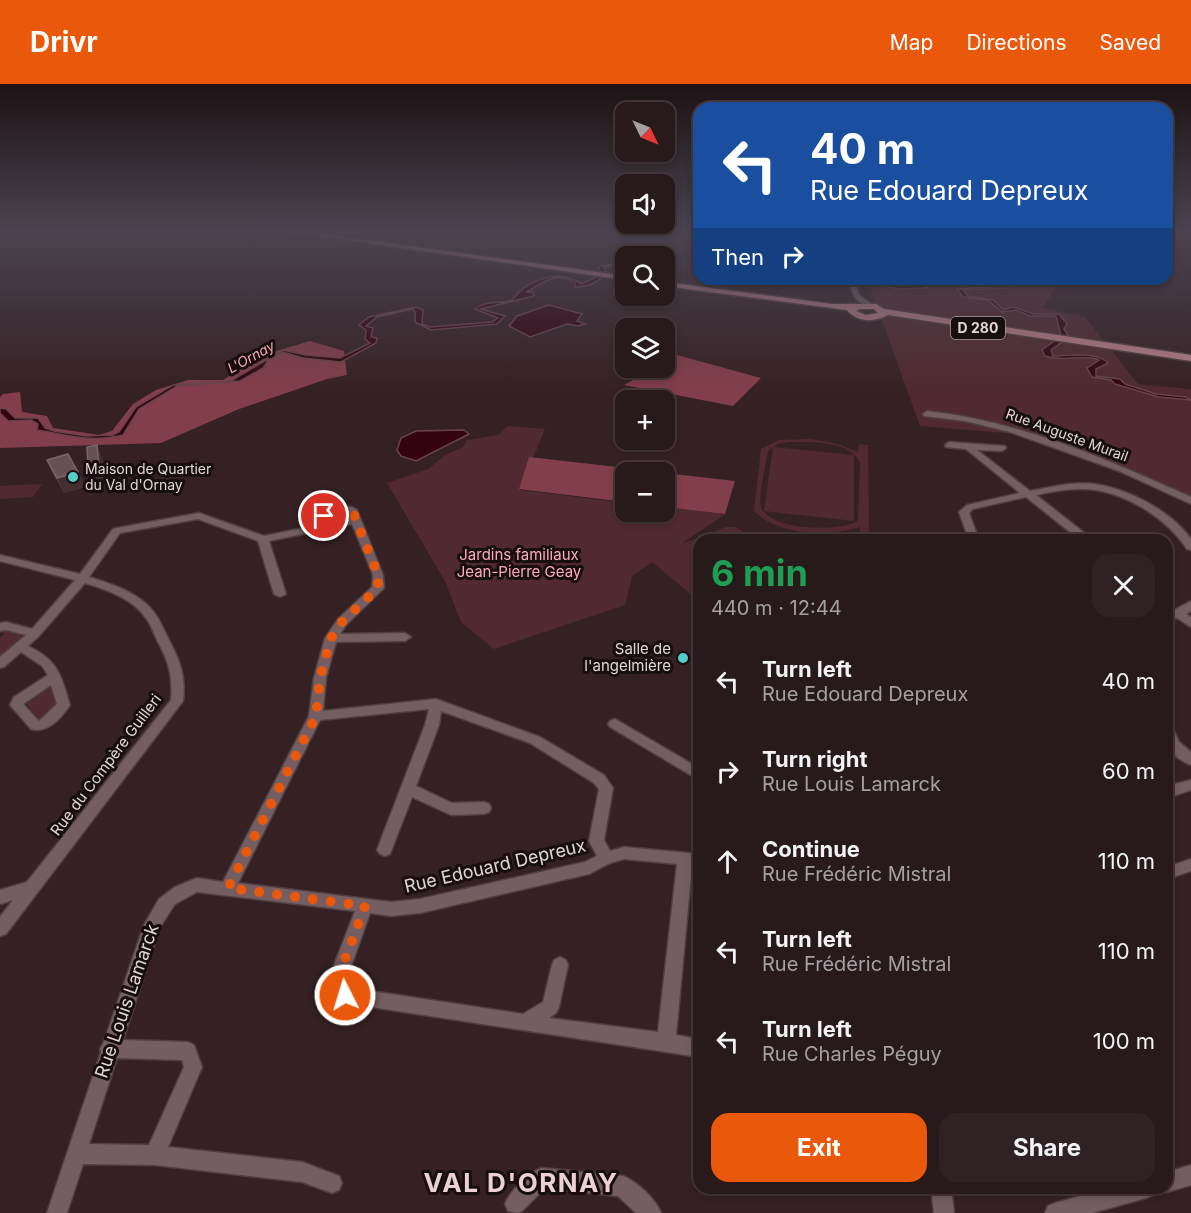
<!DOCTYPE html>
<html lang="en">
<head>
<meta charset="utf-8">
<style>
  :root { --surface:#28191b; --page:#302224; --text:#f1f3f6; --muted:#a5a0a3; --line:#44383a; --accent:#ea580c }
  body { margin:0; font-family:Inter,sans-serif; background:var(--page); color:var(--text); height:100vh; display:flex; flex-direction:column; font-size:22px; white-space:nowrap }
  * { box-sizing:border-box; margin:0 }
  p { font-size:20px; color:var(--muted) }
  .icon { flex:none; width:33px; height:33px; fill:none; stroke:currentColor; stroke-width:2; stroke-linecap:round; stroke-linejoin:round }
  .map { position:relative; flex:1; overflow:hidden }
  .details { position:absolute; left:693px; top:450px; width:480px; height:660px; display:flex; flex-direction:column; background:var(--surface); border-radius:18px; box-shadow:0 3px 9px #0003,0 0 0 2px var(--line) }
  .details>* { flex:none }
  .banner { position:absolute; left:693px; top:18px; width:480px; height:183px; border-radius:18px; box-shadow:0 3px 9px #0003,0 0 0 2px var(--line); background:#1a4fa0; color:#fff; overflow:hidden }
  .needle { width:39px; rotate:133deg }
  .tools { position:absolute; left:615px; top:18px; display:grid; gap:12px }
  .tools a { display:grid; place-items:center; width:60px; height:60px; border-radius:12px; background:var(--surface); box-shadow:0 3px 9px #0003,0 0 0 2px var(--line); font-size:30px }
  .pin { position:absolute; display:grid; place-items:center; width:51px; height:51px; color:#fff; margin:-26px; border:3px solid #fff; border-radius:50%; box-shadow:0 2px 6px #0007 }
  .me { position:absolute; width:66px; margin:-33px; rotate:355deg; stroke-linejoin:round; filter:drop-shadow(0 0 4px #0008) }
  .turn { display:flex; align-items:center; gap:21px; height:126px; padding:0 18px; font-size:27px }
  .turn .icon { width:78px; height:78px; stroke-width:2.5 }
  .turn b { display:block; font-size:42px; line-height:51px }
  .then { display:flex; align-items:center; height:57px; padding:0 18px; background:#0003; gap:12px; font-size:22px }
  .round { display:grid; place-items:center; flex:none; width:63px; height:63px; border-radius:18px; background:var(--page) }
  .head { display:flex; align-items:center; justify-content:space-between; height:102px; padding:0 18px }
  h1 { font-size:36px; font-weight:700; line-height:45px; color:#1e9e55 }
  .button { display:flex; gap:12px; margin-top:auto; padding:12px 18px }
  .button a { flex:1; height:69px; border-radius:18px; background:var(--accent); color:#fff; font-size:24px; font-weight:700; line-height:69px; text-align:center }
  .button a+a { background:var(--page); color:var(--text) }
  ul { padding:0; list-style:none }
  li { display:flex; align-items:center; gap:18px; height:90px; padding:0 18px }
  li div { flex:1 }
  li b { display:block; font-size:22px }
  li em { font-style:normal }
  header { display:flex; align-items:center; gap:36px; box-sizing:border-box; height:84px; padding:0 30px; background:var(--accent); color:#fff }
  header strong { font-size:28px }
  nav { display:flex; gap:33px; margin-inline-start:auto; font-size:21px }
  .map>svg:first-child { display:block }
</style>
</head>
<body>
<header>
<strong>Drivr</strong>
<nav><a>Map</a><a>Directions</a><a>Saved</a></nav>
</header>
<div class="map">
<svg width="1191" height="1129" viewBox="0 0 1191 1129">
  <rect width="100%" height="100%" fill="#352124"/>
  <g fill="#502a30" fill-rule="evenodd">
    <polygon points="867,195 1061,195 1043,224 1085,233 1138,300 1191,305 1191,416 1017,350 920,342"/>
    <polygon points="507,342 545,345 520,406 625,419 626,428 664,428 665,423 725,430 681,460 727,443 736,443 754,456 699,456 699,517 652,478 632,492 625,521 494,565 461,538 445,497 387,399 428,385 445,371 463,363 467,356 499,351"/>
    <path d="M811,355L838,360L858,368L859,360L868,361L869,455L860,454V443C829,453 778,452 754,427L761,365L779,356ZM789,358C811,358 849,356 860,378L858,437C841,448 769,447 761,423C758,412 766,380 768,367L778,360Z"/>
    <polygon points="773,363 854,371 854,437 764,427"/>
    <polygon points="42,400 33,413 0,415 0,402"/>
    <polygon points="5,546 21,550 22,556 0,575 0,554 5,550 0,547"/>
    <polygon points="48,604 52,604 57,621 43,635 39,635 26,619"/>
  </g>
  <g fill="#823e4a">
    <polygon points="310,257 344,267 347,291 327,295 239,325 161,359 0,364 0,313 3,310 20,308 22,328 47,332 53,344 99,351 112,347 133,320 156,306 188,296 223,296 266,270"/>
    <polygon points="677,271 761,294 733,322 624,301 655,284 664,284 665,278"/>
    <polygon points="529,373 661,388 626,388 625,418 519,405"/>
    <polygon points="665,389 735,397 725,430 665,423"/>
  </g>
  <g fill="#330410" stroke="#68434b" stroke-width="1.5">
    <path d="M625,179L604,183L606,189C599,198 587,204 575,203V199C557,185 540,201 526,208H533L534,212L481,225L505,232L497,240L431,246L415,238V228L413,225L377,233L366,242L373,244L371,253L377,254L376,259L341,278L303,274L283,268L269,275L263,284L240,297L177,302L139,325L123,351C88,359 71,351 37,346L38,340L31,336L8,337L0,329V324L6,325L15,334H38L45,344L54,347L86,352L113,351L119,348L136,323L173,301L231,297L283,266L306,271L340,274L370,259L365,255L366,246L359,241L369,233L416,223L423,226L422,240L430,243L492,238L498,234L475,225C487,215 499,221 512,216C529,194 559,185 582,200L596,193L600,182Z"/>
    <polygon points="723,195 742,199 806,196 825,200 747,202"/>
    <polygon points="880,195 906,198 929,204 899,205 877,201 876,198"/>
    <path d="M969,195C982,195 1002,191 1009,204L963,206L968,212L993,216L1003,226L1013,223L1034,230H1059L1067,240L1064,245L1069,253L1051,266L1053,272C1066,272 1097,267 1108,279L1096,285V292L1120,295L1125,300L1156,310L1186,313L1191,316L1159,313L1115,300L1111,296L1092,293L1087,284L1099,276L1097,275C1079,271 1063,278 1045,272L1042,266L1061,252L1056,232H1030L1016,226L1002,228L988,216L963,213L957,205L1004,202L991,196Z"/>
    <polygon points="549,221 582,230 577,237 585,240 578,242 567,240 530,253 509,242 517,232"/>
    <polygon points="464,346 469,350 416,377 401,372 397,366 401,354 416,347"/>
  </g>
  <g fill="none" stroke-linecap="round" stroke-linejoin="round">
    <defs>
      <g id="minor">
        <path d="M848,195H854L859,211L873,221V223C857,223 852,209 848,195Z"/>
        <path d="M927,327C1020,337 1107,375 1191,413V420L1119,387L1010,348L965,337L924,332L923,330Z"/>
        <path d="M949,358L1005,362L1006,364L1002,367L977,366L1030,407C1051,403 1074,397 1095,400C1129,405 1171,427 1191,455V466L1187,465C1168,436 1131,412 1096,406C1076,403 1055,407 1036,411L1087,451L1101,454L1102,456H1080L1026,413L973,425L969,429L979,456H969L959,428L967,421L1020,409L966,365L946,363L945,361Z"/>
        <path d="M352,423L357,426L383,491L384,504L346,541L340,550L405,549L411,553L405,557L336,558L326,594L323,627L436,615L540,653L604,691L613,704L604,756L610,767L624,763L699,770V782H692L676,951L699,955V973L345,919L339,917L329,894L355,827L197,808L175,820L160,843L123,956L188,958L194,961L202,983L168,1063L302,1078L339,1092L342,1099L339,1106L332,1109L302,1098L155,1081L83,1080L67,1129H47L101,968L100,965L104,958L144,841L159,815L175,803L197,794L223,798L309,632L314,594L325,554L338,535L372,503L373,491L352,440L269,457L286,510L280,513L274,510L258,457L198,435L120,449L89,493C111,500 138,508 153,527C160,536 164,546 169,556C180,577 186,592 183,617L6,850L0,852V833L13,816L0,820V806L27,798L171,616C173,593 169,578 158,558C154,550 151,540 145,533C132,514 105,505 85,499L39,552L28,562C58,576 61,591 70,621C62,633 48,650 31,645L10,621L14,613L48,591L42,582L21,568L4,583L0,584V573L26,551L6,546L0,547V539L6,538L32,545L75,496L0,477V471L80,490L113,445L117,444L199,429L264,452L318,441L320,430L334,423ZM336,429H348L350,434L328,439L329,433ZM51,601L57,620L39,637L23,620ZM429,625L425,641L377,766L380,770L385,772L390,770L412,713L451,731L484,730L489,728L491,724L489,720L484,718L452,719L416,702L439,641L441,627L530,659L594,699L599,705L589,757L597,772L585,778L420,815L391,818L238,799L320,636ZM624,775L677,780L658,948L549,934L556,929L559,923L568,881L566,876L560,873L554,876L552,881L543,918L523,930L351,904L347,894L370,829L391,832L420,829L589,790L610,779ZM117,974L182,976L184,983L149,1061L89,1060Z"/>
        <polygon points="1191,517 1191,527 1186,530 1191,533 1191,543 1177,534 1167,538 1167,530"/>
        <polygon points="615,635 699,684 699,696 610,643 608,640 610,637"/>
        <path d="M1167,640L1172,642L1179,658L1191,668V681C1184,679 1170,669 1167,661C1165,656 1167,646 1167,640Z"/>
        <polygon points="1191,696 1191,706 1167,714 1167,702"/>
        <polygon points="1191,775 1191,787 1167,795 1167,783"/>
        <polygon points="1191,1081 1191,1101 1167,1108 1160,1105 1167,1104 1167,1088"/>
        <path d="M541,1084L623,1092C637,1098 656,1115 661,1129H636L618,1112L545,1104L522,1127L518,1129L508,1127L505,1120C510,1107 528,1090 541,1084Z"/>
        <polygon points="931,1104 951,1104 954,1129 934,1129"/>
        <polygon points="1109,1104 1156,1104 1153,1111 1146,1114 1092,1129 1045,1129 1048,1122 1055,1119"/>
      </g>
      <g id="primary">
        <polygon points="291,148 309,148 626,192 626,196"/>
        <path d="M664,198L832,220H876L884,225L1191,271V277L888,231C874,239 857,238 847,226L664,202ZM860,225H874L878,229L866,231L856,227Z"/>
      </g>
    </defs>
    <use href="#minor" stroke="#4f3f41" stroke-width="3"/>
    <use href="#primary" stroke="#4f3f41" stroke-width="3"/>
    <use href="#minor" fill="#755e61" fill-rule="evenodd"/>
    <use href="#primary" fill="#b57e86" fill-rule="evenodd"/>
  </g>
  <polygon fill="#564244" points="47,376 78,388 85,403 64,409 54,391"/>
  <g fill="#432e31">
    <polygon points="97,361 103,376 105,396 95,398 88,383"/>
    <polygon points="78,388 85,403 64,409 57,394"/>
  </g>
  <g fill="#665254" stroke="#796668" stroke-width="1.5">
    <polygon points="97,361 99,381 88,383 87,363"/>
    <polygon points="68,370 78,388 57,394 47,376"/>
  </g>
  <linearGradient id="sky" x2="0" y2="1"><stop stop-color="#1d1214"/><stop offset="0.48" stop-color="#4b4350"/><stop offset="1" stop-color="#4b4350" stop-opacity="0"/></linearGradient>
  <rect width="1191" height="306" fill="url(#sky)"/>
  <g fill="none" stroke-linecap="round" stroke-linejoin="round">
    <polyline stroke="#ea580c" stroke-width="10" stroke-dasharray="0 18" points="324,432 334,426 352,426 378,491 378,504 342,538 331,554 320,594 316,632 228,804 365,822 338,894 345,911"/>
  </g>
  <g fill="#54cdc8" stroke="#160e0f" stroke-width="2">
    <circle cx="73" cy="393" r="6"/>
    <circle cx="683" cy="574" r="6"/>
  </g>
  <g text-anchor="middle" stroke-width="6" stroke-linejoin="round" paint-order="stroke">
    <rect fill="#160e0f" stroke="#a5999a" stroke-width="1.5" x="951" y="233" width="54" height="22" rx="4.5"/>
    <g font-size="14" font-weight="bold" fill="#e2d5d6">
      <text x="978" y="249">D 280</text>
    </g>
    <g font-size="14" font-style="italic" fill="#f8a5b0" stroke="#160e0f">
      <text transform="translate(251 273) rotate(-29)" y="5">L'Ornay</text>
    </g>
    <g font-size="14" fill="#e2d5d6" stroke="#160e0f">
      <text transform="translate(1067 351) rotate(20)" y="5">Rue Auguste Murail</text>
    </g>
    <g font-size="14" fill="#e2d5d6" stroke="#160e0f" text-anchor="start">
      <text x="85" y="390">Maison de Quartier<tspan x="85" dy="16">du Val d'Ornay</tspan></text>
    </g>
    <g font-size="15" fill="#ffabb6" stroke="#160e0f">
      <text x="519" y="476">Jardins familiaux<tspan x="519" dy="17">Jean-Pierre Geay</tspan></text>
    </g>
    <g font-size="15" fill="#e2d5d6" stroke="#160e0f" text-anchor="end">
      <text x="671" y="570">Salle de<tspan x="671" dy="17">l'angelmière</tspan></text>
    </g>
    <g font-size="15" fill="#e2d5d6" stroke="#160e0f">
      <text transform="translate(106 681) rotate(-53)" y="5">Rue du Compère Guilleri</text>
    </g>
    <g font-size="18" fill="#e2d5d6" stroke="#160e0f">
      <text transform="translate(495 782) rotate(-13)" y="6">Rue Edouard Depreux</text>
      <text transform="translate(127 917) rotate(-71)" y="6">Rue Louis Lamarck</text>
    </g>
    <g font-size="26" font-weight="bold" letter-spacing="1.5" fill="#ecd1d4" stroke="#160e0f">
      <text x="521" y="1108">VAL D'ORNAY</text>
    </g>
  </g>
</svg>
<div class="tools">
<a><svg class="needle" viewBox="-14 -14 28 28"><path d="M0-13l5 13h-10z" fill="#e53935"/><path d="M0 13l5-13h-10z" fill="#a5a0a3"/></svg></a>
<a><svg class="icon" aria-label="sound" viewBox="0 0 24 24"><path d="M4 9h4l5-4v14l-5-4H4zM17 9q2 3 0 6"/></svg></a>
<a><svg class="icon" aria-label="search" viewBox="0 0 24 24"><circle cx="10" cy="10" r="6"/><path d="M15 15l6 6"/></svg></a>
<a><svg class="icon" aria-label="layers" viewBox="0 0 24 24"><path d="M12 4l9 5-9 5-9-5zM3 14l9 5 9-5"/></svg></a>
<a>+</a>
<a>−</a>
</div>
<div class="pin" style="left:324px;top:432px;background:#d93025"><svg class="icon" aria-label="arrive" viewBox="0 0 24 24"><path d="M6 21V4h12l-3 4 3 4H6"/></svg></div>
<svg class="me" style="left:345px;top:911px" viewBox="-20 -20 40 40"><circle r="17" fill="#ea580c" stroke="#fff" stroke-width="3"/><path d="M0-11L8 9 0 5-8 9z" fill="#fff"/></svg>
<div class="banner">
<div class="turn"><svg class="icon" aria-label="left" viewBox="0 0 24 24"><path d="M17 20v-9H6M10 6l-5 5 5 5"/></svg><div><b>40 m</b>Rue Edouard Depreux</div></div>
<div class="then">Then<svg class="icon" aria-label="right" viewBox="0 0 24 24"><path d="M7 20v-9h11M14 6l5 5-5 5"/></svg></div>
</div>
<section class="details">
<div class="head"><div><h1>6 min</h1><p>440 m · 12:44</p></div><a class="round"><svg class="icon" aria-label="close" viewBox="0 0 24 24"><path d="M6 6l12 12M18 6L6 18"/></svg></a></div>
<ul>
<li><svg class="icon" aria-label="left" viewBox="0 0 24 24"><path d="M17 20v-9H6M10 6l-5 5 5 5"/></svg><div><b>Turn left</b><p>Rue Edouard Depreux</p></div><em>40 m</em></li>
<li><svg class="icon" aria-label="right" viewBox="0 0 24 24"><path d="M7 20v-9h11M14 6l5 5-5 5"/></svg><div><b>Turn right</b><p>Rue Louis Lamarck</p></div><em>60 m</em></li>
<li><svg class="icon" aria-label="ahead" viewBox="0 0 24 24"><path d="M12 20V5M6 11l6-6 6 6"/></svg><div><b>Continue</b><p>Rue Frédéric Mistral</p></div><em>110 m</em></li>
<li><svg class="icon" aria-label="left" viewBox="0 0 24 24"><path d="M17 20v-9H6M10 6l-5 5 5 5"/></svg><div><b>Turn left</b><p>Rue Frédéric Mistral</p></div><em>110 m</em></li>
<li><svg class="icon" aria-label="left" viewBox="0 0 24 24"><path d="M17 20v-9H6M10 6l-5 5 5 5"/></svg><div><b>Turn left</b><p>Rue Charles Péguy</p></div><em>100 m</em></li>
</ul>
<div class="button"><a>Exit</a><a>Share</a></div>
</section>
</div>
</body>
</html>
